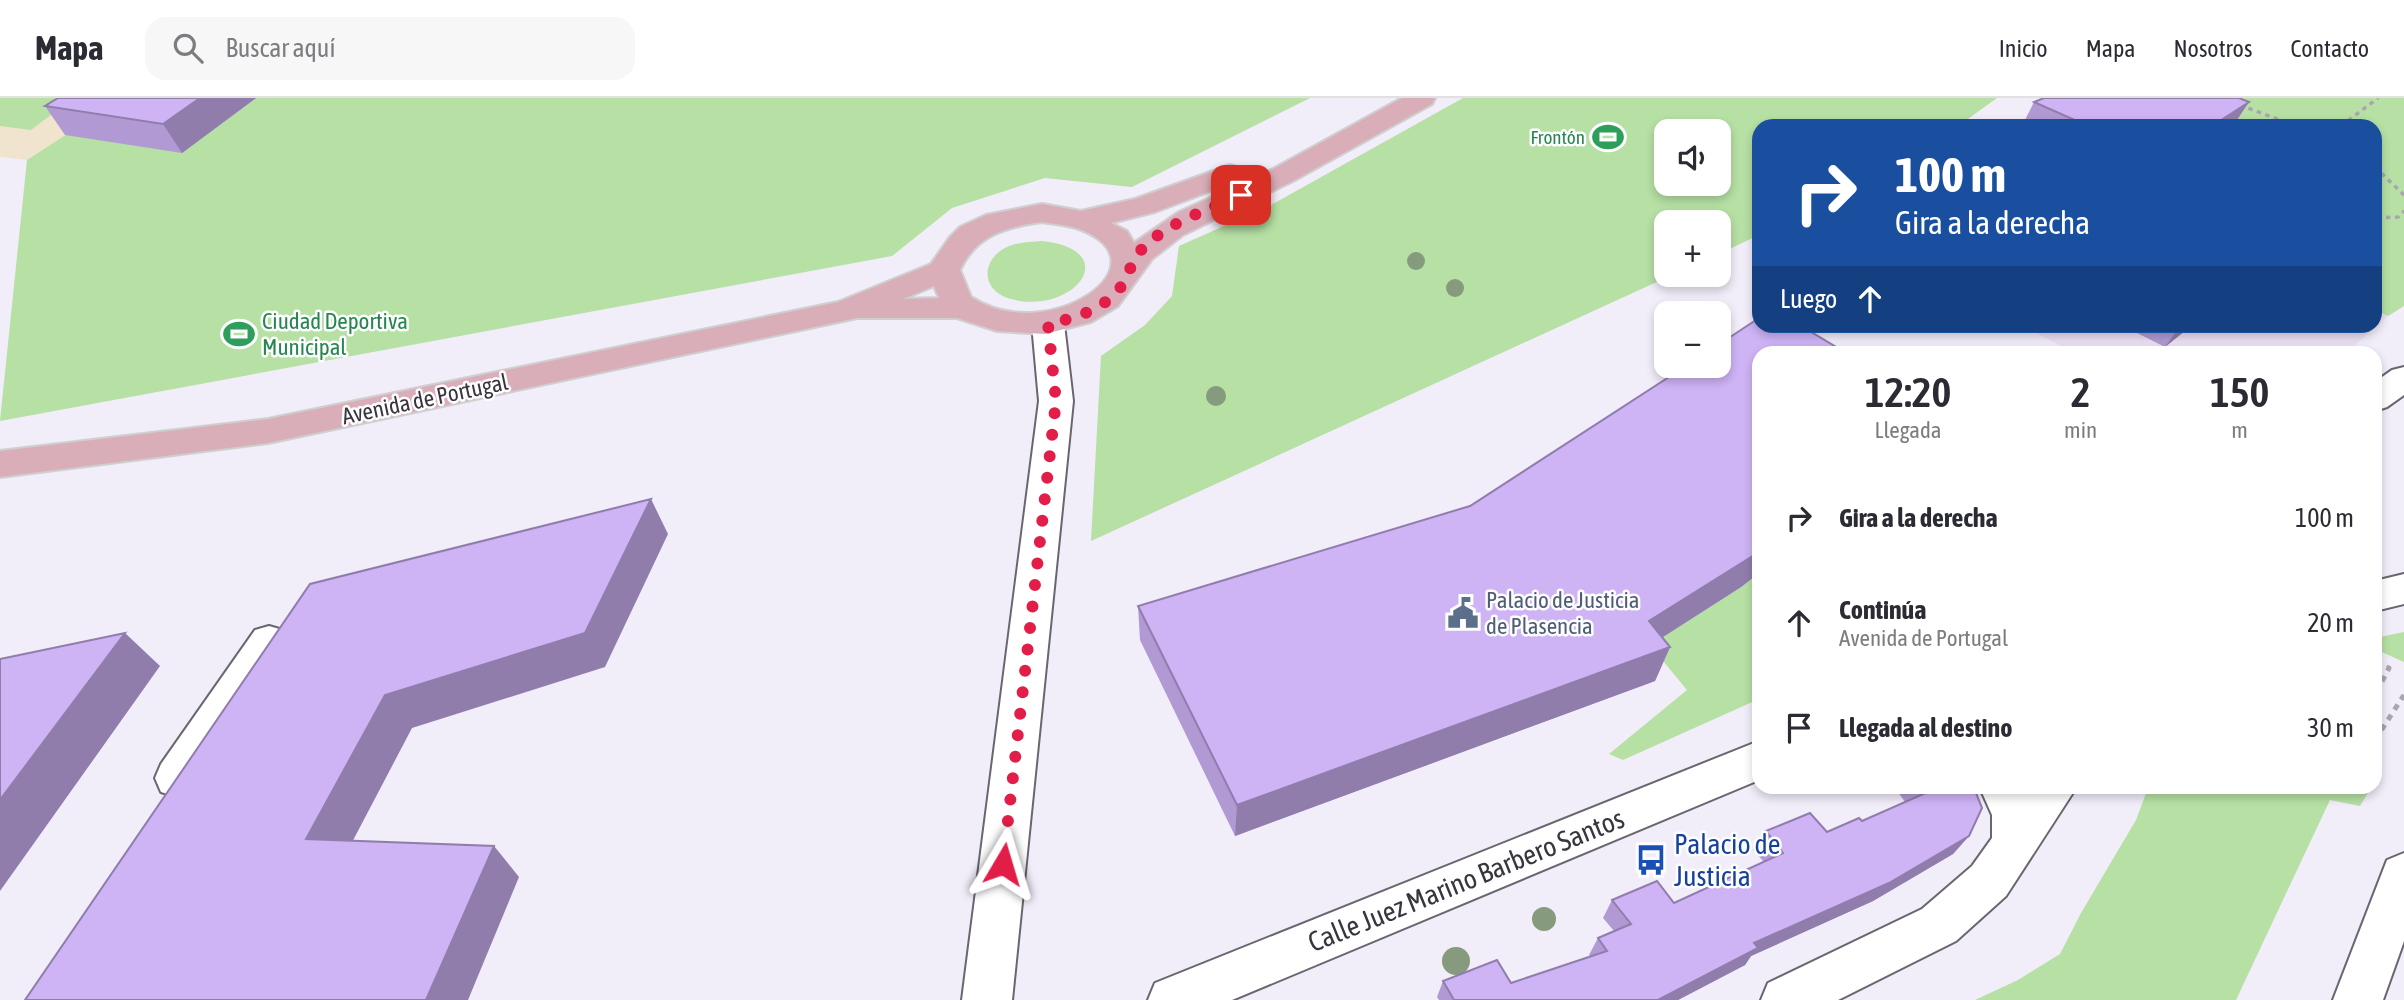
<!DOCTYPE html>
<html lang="es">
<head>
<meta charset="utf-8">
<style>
  :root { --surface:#fff; --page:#f7f7f7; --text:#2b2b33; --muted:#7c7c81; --line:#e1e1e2 }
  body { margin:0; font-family:"Asap Condensed",sans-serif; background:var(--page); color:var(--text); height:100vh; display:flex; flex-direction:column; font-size:26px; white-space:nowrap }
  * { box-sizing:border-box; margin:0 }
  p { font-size:23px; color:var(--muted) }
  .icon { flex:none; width:38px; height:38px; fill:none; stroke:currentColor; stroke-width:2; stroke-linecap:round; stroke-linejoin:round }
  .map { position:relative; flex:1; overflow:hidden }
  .side { position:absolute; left:1752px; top:248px; width:630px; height:448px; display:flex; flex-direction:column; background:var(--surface); border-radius:21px; box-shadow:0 4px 10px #0003 }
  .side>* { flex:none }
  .banner { position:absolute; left:1752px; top:21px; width:630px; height:214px; border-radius:21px; box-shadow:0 4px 10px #0003; background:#1a4fa0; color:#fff; overflow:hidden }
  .tools { position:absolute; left:1654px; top:21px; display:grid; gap:14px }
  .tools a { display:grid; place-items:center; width:77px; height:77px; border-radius:14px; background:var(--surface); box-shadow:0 4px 10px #0003; font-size:35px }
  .pin { position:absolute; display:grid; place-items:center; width:60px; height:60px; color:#fff; margin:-30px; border-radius:14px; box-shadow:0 4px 10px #0006 }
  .me { position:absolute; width:77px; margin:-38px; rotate:7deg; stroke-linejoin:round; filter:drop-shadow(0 0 5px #0008) }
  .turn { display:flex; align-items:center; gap:24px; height:147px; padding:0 28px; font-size:32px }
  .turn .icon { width:91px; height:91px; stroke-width:2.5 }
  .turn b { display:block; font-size:49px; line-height:60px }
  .then { display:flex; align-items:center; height:66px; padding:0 28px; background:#0003; gap:14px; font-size:26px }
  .eta { display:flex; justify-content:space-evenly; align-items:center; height:119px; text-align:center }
  .eta b { font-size:42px; font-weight:600; line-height:49px }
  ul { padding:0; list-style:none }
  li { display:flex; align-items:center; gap:21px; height:105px; padding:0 28px }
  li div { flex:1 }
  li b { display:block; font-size:26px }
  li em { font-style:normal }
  header { display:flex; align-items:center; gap:42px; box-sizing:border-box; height:98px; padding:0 35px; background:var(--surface); border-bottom:2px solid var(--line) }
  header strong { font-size:33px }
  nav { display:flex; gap:38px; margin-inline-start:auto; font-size:24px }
  .search { width:490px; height:63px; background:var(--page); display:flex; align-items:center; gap:18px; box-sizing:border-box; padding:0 24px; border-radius:21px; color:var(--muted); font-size:26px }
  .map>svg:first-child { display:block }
</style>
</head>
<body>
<header>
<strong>Mapa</strong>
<div class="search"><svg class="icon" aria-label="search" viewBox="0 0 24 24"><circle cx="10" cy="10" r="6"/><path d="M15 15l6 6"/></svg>Buscar aquí</div>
<nav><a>Inicio</a><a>Mapa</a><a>Nosotros</a><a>Contacto</a></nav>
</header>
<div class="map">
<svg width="2404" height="902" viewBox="0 0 2404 902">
  <rect width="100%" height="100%" fill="#f1edf9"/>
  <polygon fill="#f0e4cf" points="0,0 122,0 27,62 0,59"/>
  <polygon fill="#ece0f4" points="2375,212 2388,218 2345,256 2074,255 2023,228 2375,228"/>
  <g fill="#b6e0a4" fill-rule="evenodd">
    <polygon points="0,0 73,0 31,32 0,28"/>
    <polygon points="122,0 1310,0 1132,89 1045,80 952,110 892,158 0,323 27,62"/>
    <path d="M1463,0H1997L1958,28H1759V137L1719,156L1718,124H1666V177H1672L1091,443L1101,258L1145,227L1172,198L1179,148L1271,107ZM1666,33H1718V86H1666Z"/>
    <polygon points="2064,0 2404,0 2404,208 2388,218 2375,212 2375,28 2029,28"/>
    <path d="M1042,143C1125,152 1074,218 1011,201C979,192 981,160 1009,148C1020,144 1031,144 1042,143Z"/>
    <polygon points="1759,475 1759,601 1623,662 1609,656 1687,592 1650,547"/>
    <polygon points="2404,534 2404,564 2375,551 2375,540"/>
    <polygon points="2148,690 2347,690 2369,693 2360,708 2330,702 2236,902 1975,902 2018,882 2060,856 2081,815 2136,722"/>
  </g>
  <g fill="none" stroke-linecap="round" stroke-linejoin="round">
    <defs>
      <g id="minor">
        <polygon points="1048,215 1060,219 1064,226 1073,303 1012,902 962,902 1039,303 1032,226 1036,219"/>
        <polygon points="2404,269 2404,297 2387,309 2375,313 2375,284 2392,272"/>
        <polygon points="2404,476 2404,506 2375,513 2375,483"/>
        <polygon points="269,528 283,532 289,544 283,556 193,694 177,699 161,694 155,680 161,666 255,532"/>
        <polygon points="1759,643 1759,682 1232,902 1148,902 1155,885"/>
        <polygon points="1980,690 2024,690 2026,693 2029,690 2076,690 2006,798 1956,843 1838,902 1761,902 1768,885 1922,811 1972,768 1992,740 1992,717"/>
        <polygon points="2404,755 2404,843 2383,902 2333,902 2387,762"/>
      </g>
      <path id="primary" d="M1402,0H1435L1432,6L1293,83L1183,137L1152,161L1118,208L1091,224L1045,236L997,233L957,220H857L268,345L0,379V353L268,321L838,204L931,166L950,139L960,129L986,117L1042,106L1081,113L1135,101L1230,67L1240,70L1244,76L1240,82L1155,114L1111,125L1127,133L1134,145L1179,114L1273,71ZM1042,124C1054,126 1068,127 1079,131C1170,165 1049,250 971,199L960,172C976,137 1006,129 1042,124ZM934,188L939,200L903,201Z"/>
    </defs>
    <use href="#minor" stroke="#6a6670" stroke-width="4"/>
    <use href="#primary" stroke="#cfcfd0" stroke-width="4"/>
    <g stroke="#a9a6af" stroke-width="3.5" stroke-dasharray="4.5 4.5" stroke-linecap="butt">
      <polyline points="2240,7 2285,24 2311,28"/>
      <polyline points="2341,28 2378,0"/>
      <polyline points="2375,69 2404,97"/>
      <polyline points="2377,120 2398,119 2404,113"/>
    </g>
    <g stroke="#a9a6af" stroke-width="5" stroke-dasharray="6 6" stroke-linecap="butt">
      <polyline points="2375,565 2389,570 2375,597"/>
      <polyline points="2375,642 2404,597"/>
    </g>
    <use href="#minor" fill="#fff" fill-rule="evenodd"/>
    <use href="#primary" fill="#d9aeb9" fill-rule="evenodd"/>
  </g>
  <g fill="#869a7e">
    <circle cx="1416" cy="163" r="9"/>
    <circle cx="1455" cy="190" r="9"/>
    <circle cx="1216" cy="298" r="10"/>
    <circle cx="1544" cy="821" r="12"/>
    <circle cx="1456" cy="863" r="14"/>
  </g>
  <g fill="#b19ad3">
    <polygon points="256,0 182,55 65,37 45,8"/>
    <polygon points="2034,4 2233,28 2022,28"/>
    <polygon points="2123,228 2191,228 2165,249"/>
    <polygon points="1759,256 1759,475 1741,489 1662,539 1670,549 1655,583 1235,738 1140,542 1138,508 1470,408"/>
    <polygon points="1895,690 1974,690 1969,738 1953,756 1873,803 1751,858 1745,867 1678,902 1439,902 1437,899 1443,883 1511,885 1590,858 1589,857 1598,840 1614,833 1603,820 1612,802 1674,805 1764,764 1753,752 1766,733 1827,734 1862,723 1905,704"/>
  </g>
  <g fill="#907dac">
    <polygon points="200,0 256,0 182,55 163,26"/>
    <polygon points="2249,4 2233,28 2212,28"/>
    <polygon points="2180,228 2191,228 2165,249"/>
    <polygon points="651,401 668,436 605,569 412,630 338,771 306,741 385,597"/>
    <polygon points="1759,454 1759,475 1741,489 1635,557 1649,523"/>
    <polygon points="125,535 160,568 0,793 0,702"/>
    <polygon points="1670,549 1655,583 1235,738 1237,707"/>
    <polygon points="1969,738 1953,756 1873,803 1751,858 1745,867 1678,902 1658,902 1754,845"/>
    <polygon points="494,748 519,779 468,902 426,902"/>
  </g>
  <g fill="#ceb3f5" stroke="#907dac" stroke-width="2">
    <polygon points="58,0 200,0 163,26 45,8"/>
    <polygon points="2044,0 2239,0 2249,4 2212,28 2088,28 2034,4"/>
    <polygon points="1759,220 1759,228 1801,228 1848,256 1759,256 1759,454 1649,523 1670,549 1237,707 1138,508 1470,408 1686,268 1718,268 1718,247"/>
    <polygon points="651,401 585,535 385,597 306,741 494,748 426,902 25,902 310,486"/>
    <polygon points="125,535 0,702 0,561"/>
    <polygon points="1924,690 1974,690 1982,710 1969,738 1889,785 1754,845 1758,850 1658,902 1454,902 1443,883 1497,862 1511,885 1607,853 1598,840 1631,826 1612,802 1657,783 1674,805 1783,755 1766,733 1810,715 1827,734 1859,720 1862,723 1928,694"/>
  </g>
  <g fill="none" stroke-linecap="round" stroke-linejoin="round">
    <path stroke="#e11d48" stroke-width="12" stroke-dasharray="0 21.6" d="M1003,766L1056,303L1048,226C1074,220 1102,213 1120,190C1128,179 1131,164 1141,152C1166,125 1208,112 1241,97"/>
  </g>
  <defs>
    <symbol id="stadium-bare" viewBox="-9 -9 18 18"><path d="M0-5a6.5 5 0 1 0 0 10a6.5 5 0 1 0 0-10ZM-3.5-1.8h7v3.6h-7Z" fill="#2e9e5b" stroke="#fdfcff" stroke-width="2.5" paint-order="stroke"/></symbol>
    <symbol id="civic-bare" viewBox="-9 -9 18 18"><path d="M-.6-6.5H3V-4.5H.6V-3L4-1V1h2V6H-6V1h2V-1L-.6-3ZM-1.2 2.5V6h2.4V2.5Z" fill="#5c6f8a" stroke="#fdfcff" stroke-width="2.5" paint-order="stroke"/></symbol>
    <symbol id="bus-bare" viewBox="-9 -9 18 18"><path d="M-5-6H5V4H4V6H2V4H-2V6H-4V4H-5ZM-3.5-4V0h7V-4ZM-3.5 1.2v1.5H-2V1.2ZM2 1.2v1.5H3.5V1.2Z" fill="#1a4fb4" stroke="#fdfcff" stroke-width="2.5" paint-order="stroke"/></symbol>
  </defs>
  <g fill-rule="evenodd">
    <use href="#stadium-bare" x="1586" y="17" width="44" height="44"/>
    <use href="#stadium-bare" x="217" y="214" width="44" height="44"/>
    <use href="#civic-bare" x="1441" y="493" width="44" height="44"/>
    <use href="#bus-bare" x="1629" y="740" width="44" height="44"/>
  </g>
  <g text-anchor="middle" stroke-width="5" stroke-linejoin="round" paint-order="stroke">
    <g font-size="19" fill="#27864d" stroke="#fdfcff" text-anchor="end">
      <text x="1585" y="46">Frontón</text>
    </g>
    <g font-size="23" fill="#27864d" stroke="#fdfcff" text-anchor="start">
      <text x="262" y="231">Ciudad Deportiva<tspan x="262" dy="26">Municipal</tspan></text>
    </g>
    <g font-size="23" fill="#38363b" stroke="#fdfcff">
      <text transform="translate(425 301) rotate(-12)" y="8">Avenida de Portugal</text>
    </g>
    <g font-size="23" fill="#4e5e75" stroke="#fdfcff" text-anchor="start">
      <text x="1486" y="510">Palacio de Justicia<tspan x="1486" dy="26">de Plasencia</tspan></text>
    </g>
    <g font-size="28" fill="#164399" stroke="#fdfcff" text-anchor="start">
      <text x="1674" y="756">Palacio de<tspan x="1674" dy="32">Justicia</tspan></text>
    </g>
    <g font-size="28" fill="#38363b" stroke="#fdfcff">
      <text transform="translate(1466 782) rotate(-22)" y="10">Calle Juez Marino Barbero Santos</text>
    </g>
  </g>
</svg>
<div class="tools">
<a><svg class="icon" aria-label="sound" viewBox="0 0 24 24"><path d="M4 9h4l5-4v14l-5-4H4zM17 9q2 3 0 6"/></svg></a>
<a>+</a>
<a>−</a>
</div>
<div class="pin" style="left:1241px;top:97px;background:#d93025"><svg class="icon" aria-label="arrive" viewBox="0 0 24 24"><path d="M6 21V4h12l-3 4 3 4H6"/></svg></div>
<svg class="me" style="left:1003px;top:766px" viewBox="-20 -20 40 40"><path d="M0-17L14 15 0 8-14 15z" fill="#e11d48" stroke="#fff" stroke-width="4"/></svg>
<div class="banner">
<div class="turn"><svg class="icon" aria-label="right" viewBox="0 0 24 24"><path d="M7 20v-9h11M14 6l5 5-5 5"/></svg><div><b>100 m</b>Gira a la derecha</div></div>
<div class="then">Luego<svg class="icon" aria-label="ahead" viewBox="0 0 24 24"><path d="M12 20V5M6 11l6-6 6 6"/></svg></div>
</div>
<section class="side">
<div class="eta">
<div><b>12:20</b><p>Llegada</p></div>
<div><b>2</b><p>min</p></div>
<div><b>150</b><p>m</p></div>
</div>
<ul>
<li><svg class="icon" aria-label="right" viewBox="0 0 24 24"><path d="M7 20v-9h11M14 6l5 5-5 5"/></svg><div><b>Gira a la derecha</b></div><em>100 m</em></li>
<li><svg class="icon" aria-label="ahead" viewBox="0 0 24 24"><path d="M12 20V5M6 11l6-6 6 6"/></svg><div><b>Continúa</b><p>Avenida de Portugal</p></div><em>20 m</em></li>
<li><svg class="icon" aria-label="arrive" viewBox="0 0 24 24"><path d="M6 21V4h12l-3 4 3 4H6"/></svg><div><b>Llegada al destino</b></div><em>30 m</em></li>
</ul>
</section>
</div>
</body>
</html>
